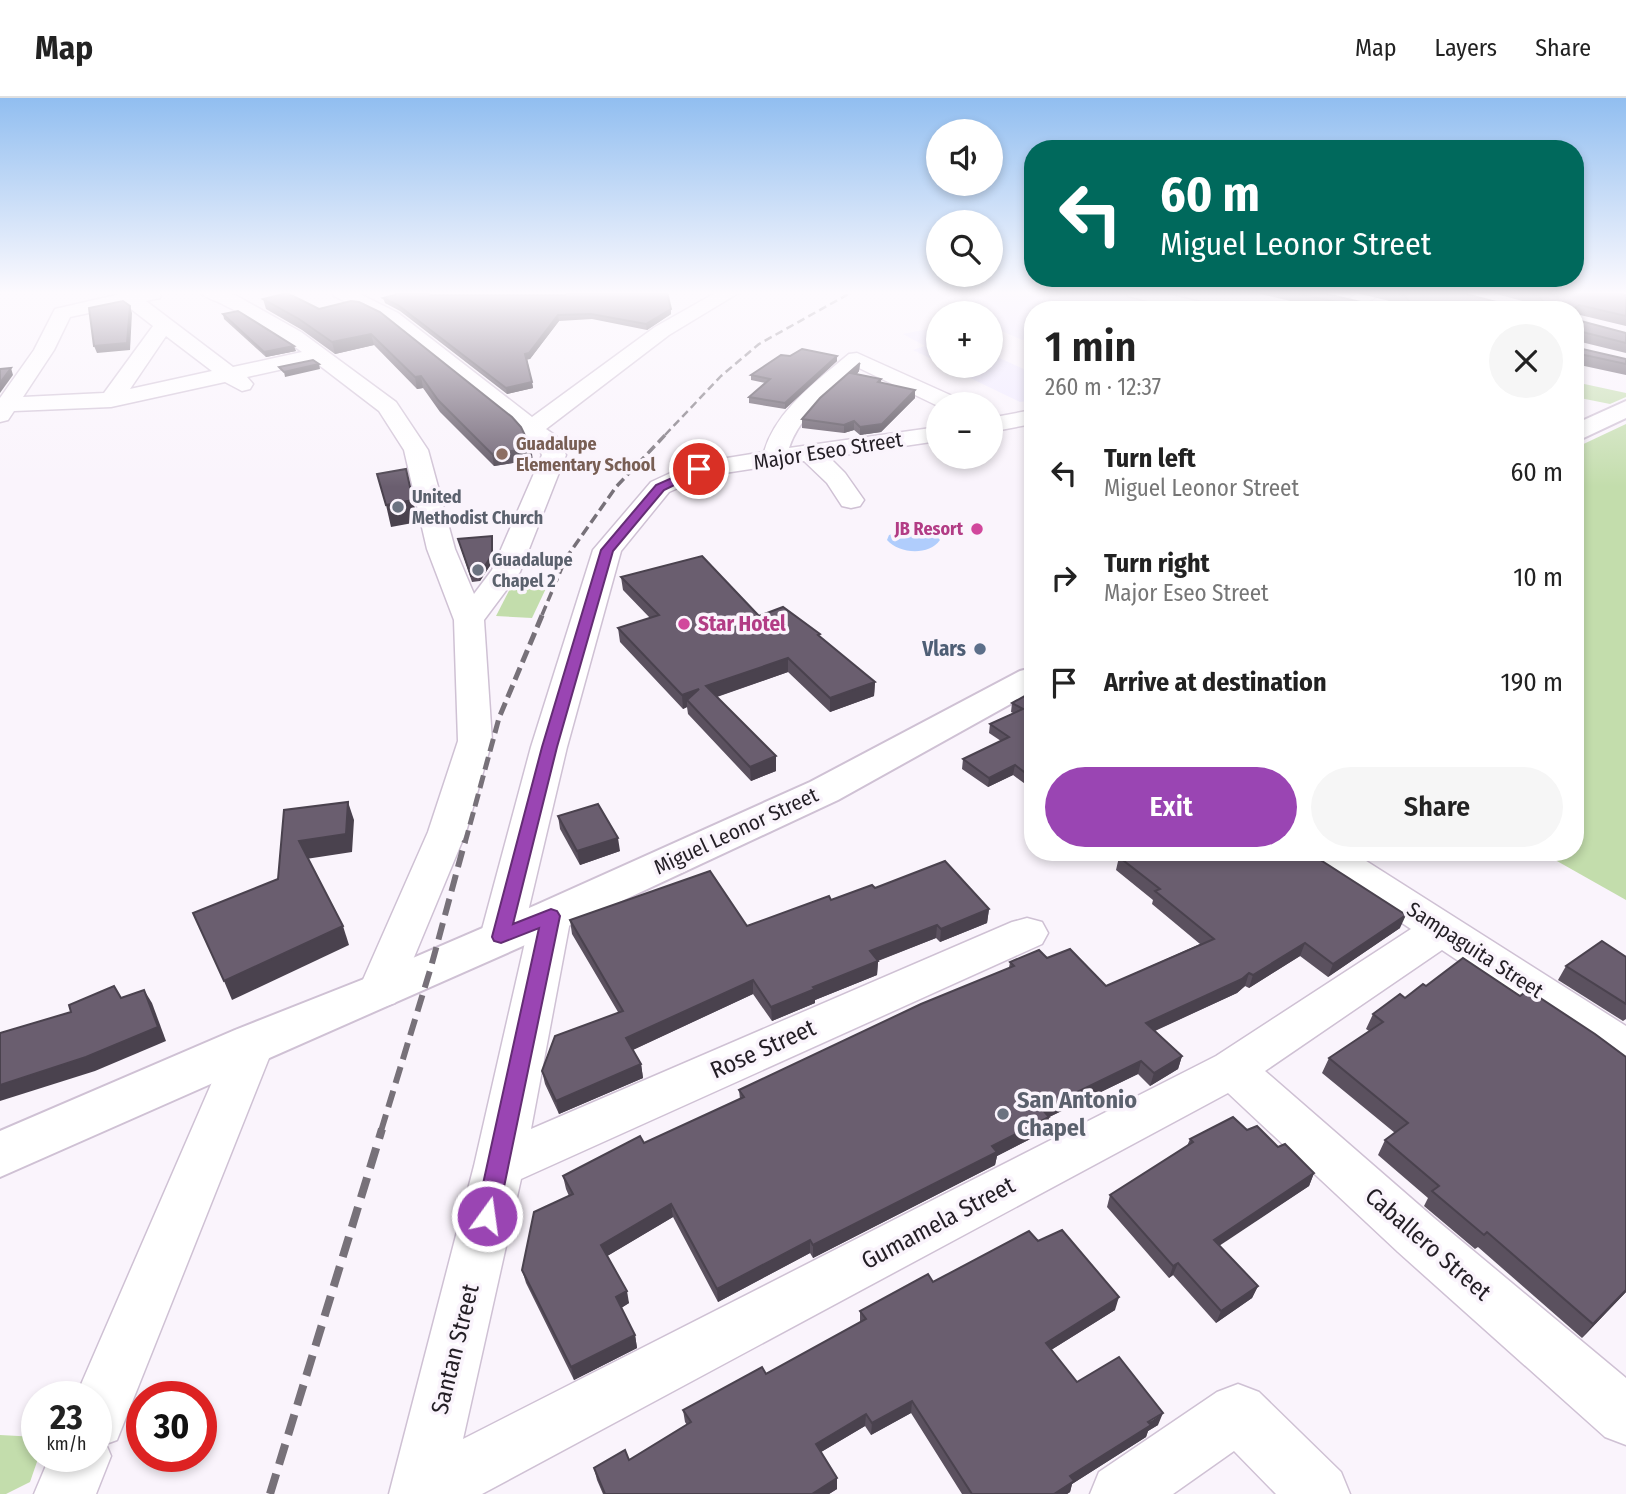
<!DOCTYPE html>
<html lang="en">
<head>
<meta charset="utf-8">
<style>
  :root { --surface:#fff; --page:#f6f6f6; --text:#222; --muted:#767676; --line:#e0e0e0; --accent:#9a45b3 }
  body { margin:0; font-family:"Fira Sans Condensed",sans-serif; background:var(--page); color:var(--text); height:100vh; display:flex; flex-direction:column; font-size:26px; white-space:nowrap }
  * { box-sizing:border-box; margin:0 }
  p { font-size:23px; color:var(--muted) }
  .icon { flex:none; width:38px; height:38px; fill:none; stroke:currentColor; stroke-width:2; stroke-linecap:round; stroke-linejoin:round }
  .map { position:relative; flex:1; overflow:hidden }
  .panel { position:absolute; left:1024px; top:203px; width:560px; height:560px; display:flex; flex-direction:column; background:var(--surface); border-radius:28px; box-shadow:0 4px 10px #0003 }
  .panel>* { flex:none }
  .hud { position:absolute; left:1024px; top:42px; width:560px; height:147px; border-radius:28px; box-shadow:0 4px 10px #0003; background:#00695c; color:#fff; overflow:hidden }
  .tools { position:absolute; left:926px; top:21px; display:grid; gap:14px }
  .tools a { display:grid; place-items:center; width:77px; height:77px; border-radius:50%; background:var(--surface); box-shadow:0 4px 10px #0003; font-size:35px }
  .speed { position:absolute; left:21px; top:1283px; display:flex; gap:14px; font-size:35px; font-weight:700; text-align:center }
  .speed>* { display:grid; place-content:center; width:91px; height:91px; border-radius:50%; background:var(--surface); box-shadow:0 4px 10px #0003; line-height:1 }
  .speed small { font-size:18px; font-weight:400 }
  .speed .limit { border:10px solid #d22; background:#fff; color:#111 }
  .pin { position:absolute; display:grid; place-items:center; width:60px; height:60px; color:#fff; margin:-30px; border:4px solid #fff; border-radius:50%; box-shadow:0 2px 7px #0007 }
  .me { position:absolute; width:77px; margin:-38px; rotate:14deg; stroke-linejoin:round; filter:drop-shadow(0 0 5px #0008) }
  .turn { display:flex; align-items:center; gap:24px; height:147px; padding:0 21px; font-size:32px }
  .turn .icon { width:91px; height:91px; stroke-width:2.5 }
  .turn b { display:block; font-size:49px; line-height:60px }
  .round { display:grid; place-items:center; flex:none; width:74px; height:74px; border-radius:37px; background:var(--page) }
  .overview { display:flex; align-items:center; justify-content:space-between; height:119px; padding:0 21px }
  h1 { font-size:42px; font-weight:600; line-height:52px }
  .button { display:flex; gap:14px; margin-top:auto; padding:14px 21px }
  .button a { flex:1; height:80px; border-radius:42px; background:var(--accent); color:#fff; font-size:28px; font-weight:600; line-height:80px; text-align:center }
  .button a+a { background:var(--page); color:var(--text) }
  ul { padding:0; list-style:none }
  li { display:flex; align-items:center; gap:21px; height:105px; padding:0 21px }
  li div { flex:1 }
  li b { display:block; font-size:26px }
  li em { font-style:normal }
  header { display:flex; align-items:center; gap:42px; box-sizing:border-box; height:98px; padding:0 35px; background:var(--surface); border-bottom:2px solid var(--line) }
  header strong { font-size:33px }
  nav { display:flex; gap:38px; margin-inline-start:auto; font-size:24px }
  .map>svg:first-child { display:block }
</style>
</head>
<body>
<header>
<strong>Map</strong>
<nav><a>Map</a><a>Layers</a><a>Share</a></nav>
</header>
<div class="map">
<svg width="1626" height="1396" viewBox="0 0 1626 1396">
  <rect width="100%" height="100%" fill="#faf4fc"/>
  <g fill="#efe9ff">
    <polygon points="985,194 1118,194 1189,212 1032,212 1032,240 1022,242 991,228 990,215 962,215 952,211"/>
    <polygon points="933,230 938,232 938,264 913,252 925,248 903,236"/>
    <polygon points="991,256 1032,275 1032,302 1020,304 945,268 990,268"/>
  </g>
  <g fill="#c3ddac">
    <polygon points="1575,284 1626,295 1626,299 1610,306 1575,299"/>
    <polygon points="1626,326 1626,802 1541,754 1575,754 1575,350"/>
    <polygon points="514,483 549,484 532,520 496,518"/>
    <polygon points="0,1337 37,1339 37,1358 39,1358 30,1384 6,1396 0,1396"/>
  </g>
  <path fill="#b0cdfc" d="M912,431C923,431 933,432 940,442C929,458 899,456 887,442L889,437Z"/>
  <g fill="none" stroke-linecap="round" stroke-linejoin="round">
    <defs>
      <g id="minor">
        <path d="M129,194H161L160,200L146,203L233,269L302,254C278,236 251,220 224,207C216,202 206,201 200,194H226L237,198L301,234L396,304L428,352L455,451L474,496L492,472L542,357L537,347L384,223L334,198L332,194H356L398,215L532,319L655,229L717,194H740L669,237L546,331L556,338L566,357L520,474L484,522L492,643L466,734L395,905L380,910L365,905L358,893L428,734L458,643L454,522L427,451L404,352L379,313L315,264L247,279L253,286L250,291L242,293L225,284L111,309L14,313L8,322L0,324V300L34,252L55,211ZM126,207L153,228L104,295L23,299L54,252L70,219ZM166,238L212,273L130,291Z"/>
        <polygon points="422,194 575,194 566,200 431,200"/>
        <polygon points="1126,194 1159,194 1216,208 1219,212 1184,212 1128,198"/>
        <polygon points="1360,194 1384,194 1355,212 1330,212"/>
        <path d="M857,255L959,301L962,306H938V308L859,270C833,293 800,316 789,350L938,329V343L829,359L845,375L864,402L860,408L851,410L842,408L827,385L804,363L705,378L669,394L621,453L567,649L522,839L516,850L501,854L486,850L480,839L531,649L593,452L651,384L690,366L764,354C776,312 817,283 849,256Z"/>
        <polygon points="1032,312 1032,326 990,334 990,320"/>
        <polygon points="1304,754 1352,754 1626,928 1626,969 1610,964 1442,852 1265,973 1434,1120 1626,1280 1626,1347 1605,1339 1398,1154 1228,995 482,1396 389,1396 474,1068 531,818 537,808 551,803 565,808 571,818 531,1031 1012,824 1027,820 1042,824 1048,835 1042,846 521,1081 463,1341 1216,958 1411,831 1309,763"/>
        <polygon points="252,927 268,932 275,945 117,1342 106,1346 111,1358 96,1396 34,1396 50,1358 96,1358 96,1298 76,1298 229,945 236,932"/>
        <polygon points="1238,1286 1259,1294 1341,1374 1350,1396 1276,1396 1234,1353 1173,1396 1090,1396 1099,1374 1217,1294"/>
      </g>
      <g id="tertiary">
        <polygon points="1626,303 1626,320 1575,344 1575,326"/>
        <polygon points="1032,570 1032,594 838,702 566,829 0,1079 0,1033 235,932 364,881 536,807 810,684 1020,573"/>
      </g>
    </defs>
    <use href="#minor" stroke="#cfc1d4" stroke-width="3"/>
    <use href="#tertiary" stroke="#cfc1d4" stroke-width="4"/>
    <use href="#minor" fill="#fff" fill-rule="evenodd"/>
    <use href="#tertiary" fill="#fff" fill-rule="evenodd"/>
    <polyline stroke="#777179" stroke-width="2.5" stroke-dasharray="8 4.5" stroke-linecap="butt" points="665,337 721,278 759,246 852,194"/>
    <polyline stroke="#777179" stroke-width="3.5" stroke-dasharray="10 5" stroke-linecap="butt" points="542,517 566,460 616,389 667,335"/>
    <polyline stroke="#777179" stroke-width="5" stroke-dasharray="13 6" stroke-linecap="butt" points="465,745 499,620 543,515"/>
    <polyline stroke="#777179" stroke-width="6" stroke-dasharray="17 8" stroke-linecap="butt" points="381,1033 431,869 465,743"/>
    <polyline stroke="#777179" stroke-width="8" stroke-dasharray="21 10" stroke-linecap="butt" points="270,1396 382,1031"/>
  </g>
  <g fill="#5b515f">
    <polygon points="1260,194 1318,194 1369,206 1402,206 1352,194 1458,194 1504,206 1533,206 1489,194 1612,194 1626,197 1626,228 1576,216 1577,222 1626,235 1626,255 1577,243 1575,255 1575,212 1329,212 1260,196"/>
    <polygon points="430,197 565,197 671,216 647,232 592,221 559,223 530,261 527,261 533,290 507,296 400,213 385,205 383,200"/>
    <polygon points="263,201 319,211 351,203 533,362 494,368 440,314 423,290 417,291 374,247 335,256 302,232 266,211"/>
    <polygon points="223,216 296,253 266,259 224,221"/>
    <polygon points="1575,255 1626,266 1626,277 1575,266"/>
    <polygon points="790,258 837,263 785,311 749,305 749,299 765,285 751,282 751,277"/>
    <polygon points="860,265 859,273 857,276 881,281 881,285 915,292 915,300 881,334 860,337 854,332 844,335 802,330 802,321"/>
    <polygon points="458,441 493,444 493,463 480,483 472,484"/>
    <polygon points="621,479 759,518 820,539 875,584 874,598 830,614 788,574 717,599 776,658 776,673 751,683 688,616 687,609 683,611 620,544 618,530 650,520 623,492"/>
    <polygon points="1032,594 1032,691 1013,677 988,689 962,671 963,661 1001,643 989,635 990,626 1013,615 1011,614 1012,605"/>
    <polygon points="558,718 620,753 580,767 560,731"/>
    <polygon points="1119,759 1321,762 1400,830 1328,879 1300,858 1249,890 1245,888 1237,895 1155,933 1182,958 1178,971 1150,988 1138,976 1049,1019 1046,1033 997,1058 995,1067 813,1160 810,1155 718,1204 673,1119 607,1158 629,1205 621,1210 635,1237 637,1250 574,1282 526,1185 522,1172 569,1098 566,1091 563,1078 644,1045 740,1001 739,992 1009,870 1010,864 1047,860 1106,888 1200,846 1152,806 1153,802 1116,772"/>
    <polygon points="875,790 989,811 987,825 940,844 936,840 878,863 877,877 815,902 815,905 772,923 753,896 633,952 641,966 643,980 559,1016 545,986 542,973 618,914 572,836 570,822 747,828 831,802"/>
    <polygon points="1626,859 1626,921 1623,923 1558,882 1566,868"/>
    <polygon points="1400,896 1626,1194 1582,1240 1478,1149 1475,1151 1424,1108 1428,1100 1378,1057 1385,1042 1395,1035 1322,975 1329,960 1369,933 1366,931 1373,916"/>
    <polygon points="1247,1032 1278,1049 1314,1075 1309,1088 1219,1147 1258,1188 1252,1200 1216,1225 1173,1177 1169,1180 1107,1109 1110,1097 1187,1048 1190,1041"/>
    <polygon points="1038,1143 1115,1212 1051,1252 1077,1284 1158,1327 1148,1333 1146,1339 1072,1386 1070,1394 1067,1396 962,1396 911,1315 871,1337 865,1328 821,1354 837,1380 837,1391 829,1396 603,1396 597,1382 594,1370 629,1362 687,1327 685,1324 683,1312 766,1276 860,1224 860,1213"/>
  </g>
  <g fill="#4a424e">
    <polygon points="130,208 132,215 130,252 97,255 94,248"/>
    <polygon points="671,211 671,216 647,232 646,226"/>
    <polygon points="558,217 559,223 530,261 526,262 525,256"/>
    <polygon points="371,236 374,247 335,256 332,244"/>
    <polygon points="294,248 296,253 266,259 264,254"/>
    <polygon points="837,258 837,263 785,311 785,305"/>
    <polygon points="860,265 859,273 851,283 851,275"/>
    <polygon points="319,266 320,271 285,279 284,274"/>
    <polygon points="11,270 13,277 0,295 0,285"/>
    <polygon points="421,278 423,290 417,291 415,279"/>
    <polygon points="532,284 533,290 507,296 506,290"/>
    <polygon points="915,292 915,300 881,334 860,337 860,329"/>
    <polygon points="854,323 854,332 844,335 844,327"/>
    <polygon points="531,350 533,362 494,368 492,356"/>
    <polygon points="413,402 418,424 391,429 386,407"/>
    <polygon points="492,438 493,463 480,483 479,477"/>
    <polygon points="788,560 788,574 707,602 706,588"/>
    <polygon points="875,584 874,598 830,614 830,600"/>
    <polygon points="699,591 687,602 687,609 683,611 682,597"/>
    <polygon points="776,658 776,673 751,683 750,669"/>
    <polygon points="1015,667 1013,677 988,689 989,680"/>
    <polygon points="348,704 354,722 352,754 306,761 299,743"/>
    <polygon points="618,740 620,753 580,767 577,753"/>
    <polygon points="989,811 987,825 940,844 941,831"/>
    <polygon points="1406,817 1400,830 1328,879 1333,866"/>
    <polygon points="937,827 936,840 869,866 870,853"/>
    <polygon points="343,828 349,847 232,902 224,883"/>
    <polygon points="1305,845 1300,858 1249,890 1253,877"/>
    <polygon points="878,863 877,877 815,902 815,905 772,923 771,909 813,889"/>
    <polygon points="1249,875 1245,888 1237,895 1143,938 1146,925"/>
    <polygon points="753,882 753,896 628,954 626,940"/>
    <polygon points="144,892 152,905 166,943 95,973 0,1003 0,987"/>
    <polygon points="1182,958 1178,971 1150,988 1154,975"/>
    <polygon points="1141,963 1138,976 1039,1024 1042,1011"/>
    <polygon points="641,966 643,980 559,1016 556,1003"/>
    <polygon points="1049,1019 1046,1033 997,1058 995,1067 813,1160 813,1147 992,1048"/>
    <polygon points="1314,1075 1309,1088 1210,1154 1214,1142"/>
    <polygon points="671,1106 673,1119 604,1160 601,1147"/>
    <polygon points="810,1142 810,1155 718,1204 717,1191"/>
    <polygon points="1178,1165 1173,1177 1169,1180 1173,1168"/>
    <polygon points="1258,1188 1252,1200 1216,1225 1221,1213"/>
    <polygon points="1626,1192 1626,1194 1582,1240 1593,1226"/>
    <polygon points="627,1193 629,1205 618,1212 616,1199"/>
    <polygon points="1119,1199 1115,1212 1043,1257 1046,1245"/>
    <polygon points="635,1237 637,1250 574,1282 571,1269"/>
    <polygon points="912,1303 911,1315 871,1337 872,1325"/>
    <polygon points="1163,1315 1158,1327 1148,1333 1146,1339 1072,1386 1070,1394 1067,1396 1054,1396 1070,1378"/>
    <polygon points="866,1316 865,1328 816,1357 816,1346"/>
    <polygon points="837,1380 837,1391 829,1396 812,1396"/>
  </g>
  <g fill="#6a5e6f" stroke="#4a424e" stroke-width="2">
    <polygon points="405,194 425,194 430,197 565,197 570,194 667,194 671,211 646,226 591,216 558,217 529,255 525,256 532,284 506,290 398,207 383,200"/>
    <polygon points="1291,194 1318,194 1369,206 1407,206 1409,203 1404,197 1393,194 1458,194 1504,206 1540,206 1543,203 1539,198 1526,194 1612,194 1626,197 1626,218 1579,207 1576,209 1577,222 1626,235 1626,245 1579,233 1576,236 1578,250 1626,261 1626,266 1575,255 1575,212 1373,212"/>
    <polygon points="287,195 319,211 351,203 359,204 380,214 512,319 521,329 531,350 492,356 438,302 421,278 415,279 371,236 332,244 299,221 263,201"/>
    <polygon points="123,203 130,208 127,245 94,248 89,210"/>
    <polygon points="238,213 294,248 264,254 223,216"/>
    <polygon points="802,251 837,258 785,305 749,299 770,281 751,277 781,257 790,258"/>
    <polygon points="313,262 319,266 284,274 279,269"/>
    <polygon points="860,265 851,275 881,281 878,284 915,292 882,326 860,329 854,323 844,327 802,321 820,300"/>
    <polygon points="11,270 0,285 0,271"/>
    <polygon points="406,371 413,402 386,407 377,376"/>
    <polygon points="492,438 492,457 479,477 471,478 458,441"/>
    <polygon points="702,458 759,518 783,509 820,536 818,537 875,584 830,600 788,560 706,588 776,658 750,669 687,602 699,591 682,597 618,530 659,517 621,479"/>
    <polygon points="1032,594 1032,680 1015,667 989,680 963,661 1009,639 990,626 1023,611 1012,605"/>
    <polygon points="348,704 346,736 299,743 343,828 224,883 193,815 278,781 284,712"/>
    <polygon points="598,706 618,740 577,753 558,718"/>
    <polygon points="1127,754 1316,754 1322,759 1319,761 1406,817 1333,866 1305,845 1253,877 1249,875 1242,881 1146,925 1182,958 1154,975 1141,963 1042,1011 1049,1019 992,1048 997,1054 813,1147 810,1142 717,1191 671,1106 601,1147 627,1193 616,1199 635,1237 571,1269 522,1172 534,1114 573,1096 563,1078 640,1038 644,1045 744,999 739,992 921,906 1014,868 1010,864 1039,852 1047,860 1070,851 1106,888 1214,841 1155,793 1160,791 1119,759"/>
    <polygon points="945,763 989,811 941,831 937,827 870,853 878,863 813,889 815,891 771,909 753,882 626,940 641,966 556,1003 542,973 555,938 623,913 570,822 710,773 747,828 829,798 831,802 872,787 875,790"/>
    <polygon points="1602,843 1626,859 1626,906 1566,868"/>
    <polygon points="1463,860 1520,898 1528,892 1595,936 1626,959 1626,1192 1593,1226 1487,1134 1484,1137 1432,1093 1439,1088 1385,1042 1408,1025 1329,960 1383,924 1373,916 1400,896 1405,900 1423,886 1426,888"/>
    <polygon points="114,888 121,900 144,892 158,929 86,959 0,987 0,935 71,914 69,907"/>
    <polygon points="1233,1019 1247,1032 1257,1028 1278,1049 1285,1046 1314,1075 1214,1142 1258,1188 1221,1213 1178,1165 1173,1168 1110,1097 1193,1044 1190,1041"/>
    <polygon points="1062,1132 1119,1199 1046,1245 1077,1284 1119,1259 1163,1315 1148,1324 1151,1327 1070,1378 1074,1383 1054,1396 972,1396 912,1303 872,1325 866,1316 816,1346 837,1380 812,1396 605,1396 594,1370 625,1352 629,1362 691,1324 683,1312 762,1269 766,1276 866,1221 860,1213 928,1176 933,1184 1029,1133 1038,1143"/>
  </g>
  <linearGradient id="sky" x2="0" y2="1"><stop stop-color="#91bef0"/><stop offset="0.5" stop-color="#fdfafe"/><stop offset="1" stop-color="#fdfafe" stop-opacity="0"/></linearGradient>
  <rect width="1626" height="389" fill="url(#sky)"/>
  <polygon fill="#9a45b3" stroke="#642d74" stroke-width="2" points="699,368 703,369 703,373 664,392 613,453 557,649 513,826 551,811 557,813 560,818 498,1118 495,1126 487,1129 479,1126 476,1118 539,830 501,845 494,843 492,839 542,649 601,452 656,387"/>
  <circle fill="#8d6e63" stroke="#faf4fc" stroke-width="2.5" cx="502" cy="356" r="7"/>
  <g fill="#6b7280" stroke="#faf4fc" stroke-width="2.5">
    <circle cx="398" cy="409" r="7"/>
    <circle cx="478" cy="472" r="7"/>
    <circle cx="1003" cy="1016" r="7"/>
  </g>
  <g fill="#d1479c" stroke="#faf4fc" stroke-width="2.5">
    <circle cx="977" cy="431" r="7"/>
    <circle cx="684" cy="526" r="7"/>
  </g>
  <circle fill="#5c6f8a" stroke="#faf4fc" stroke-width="2.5" cx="980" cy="551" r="7"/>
  <g text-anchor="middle" stroke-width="7" stroke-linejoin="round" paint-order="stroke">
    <g font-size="18" font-weight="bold" fill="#785e54" stroke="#faf4fc" text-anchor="start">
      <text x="516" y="352">Guadalupe<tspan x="516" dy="21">Elementary School</tspan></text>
    </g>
    <g font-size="18" font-weight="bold" fill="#5b616d" stroke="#faf4fc" text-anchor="start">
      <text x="412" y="405">United<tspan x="412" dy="21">Methodist Church</tspan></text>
      <text x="492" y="468">Guadalupe<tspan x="492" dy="21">Chapel 2</tspan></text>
    </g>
    <g font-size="18" font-weight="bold" fill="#b23c85" stroke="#faf4fc" text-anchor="end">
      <text x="963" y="437">JB Resort</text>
    </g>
    <g font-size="21" fill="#231e25" stroke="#faf4fc">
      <text transform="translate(828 353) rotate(-9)" y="7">Major Eseo Street</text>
      <text transform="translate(736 733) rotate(-25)" y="7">Miguel Leonor Street</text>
      <text transform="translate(1475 852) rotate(33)" y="7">Sampaguita Street</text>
    </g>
    <g font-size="21" font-weight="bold" fill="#b23c85" stroke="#faf4fc" text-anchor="start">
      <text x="698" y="533">Star Hotel</text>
    </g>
    <g font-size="21" font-weight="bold" fill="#4e5e75" stroke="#faf4fc" text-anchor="end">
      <text x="966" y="558">Vlars</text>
    </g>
    <g font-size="24" fill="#231e25" stroke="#faf4fc">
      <text transform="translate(763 951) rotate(-24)" y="8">Rose Street</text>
      <text transform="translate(938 1125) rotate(-28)" y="8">Gumamela Street</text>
      <text transform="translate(1428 1146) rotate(41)" y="8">Caballero Street</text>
      <text transform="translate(455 1251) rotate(-76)" y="8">Santan Street</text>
    </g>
    <g font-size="24" font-weight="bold" fill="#5b616d" stroke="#faf4fc" text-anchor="start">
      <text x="1017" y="1010">San Antonio<tspan x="1017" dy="28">Chapel</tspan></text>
    </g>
  </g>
</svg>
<div class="tools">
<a><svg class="icon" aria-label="sound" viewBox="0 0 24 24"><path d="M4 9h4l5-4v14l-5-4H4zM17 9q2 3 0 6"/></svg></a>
<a><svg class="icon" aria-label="search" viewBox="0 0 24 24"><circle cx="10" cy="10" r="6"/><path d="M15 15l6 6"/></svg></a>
<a>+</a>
<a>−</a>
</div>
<div class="speed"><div>23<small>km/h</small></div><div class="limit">30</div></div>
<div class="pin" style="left:699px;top:371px;background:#d93025"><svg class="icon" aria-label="arrive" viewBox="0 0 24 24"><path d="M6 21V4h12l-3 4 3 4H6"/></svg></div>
<svg class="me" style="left:487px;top:1118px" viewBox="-20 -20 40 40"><circle r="17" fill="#9a45b3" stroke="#fff" stroke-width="3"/><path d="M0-11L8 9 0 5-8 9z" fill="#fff"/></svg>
<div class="hud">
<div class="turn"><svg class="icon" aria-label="left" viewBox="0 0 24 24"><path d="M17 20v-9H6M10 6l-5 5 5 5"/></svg><div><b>60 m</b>Miguel Leonor Street</div></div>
</div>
<section class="panel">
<div class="overview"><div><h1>1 min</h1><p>260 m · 12:37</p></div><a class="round"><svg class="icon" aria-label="close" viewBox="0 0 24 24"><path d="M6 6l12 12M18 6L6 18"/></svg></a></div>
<ul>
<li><svg class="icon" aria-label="left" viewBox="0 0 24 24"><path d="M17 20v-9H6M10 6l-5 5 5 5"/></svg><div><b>Turn left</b><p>Miguel Leonor Street</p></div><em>60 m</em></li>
<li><svg class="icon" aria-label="right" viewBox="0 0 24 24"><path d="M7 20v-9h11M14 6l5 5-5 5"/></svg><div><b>Turn right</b><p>Major Eseo Street</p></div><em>10 m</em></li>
<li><svg class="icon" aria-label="arrive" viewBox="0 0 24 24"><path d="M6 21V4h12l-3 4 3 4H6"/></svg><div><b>Arrive at destination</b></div><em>190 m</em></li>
</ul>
<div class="button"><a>Exit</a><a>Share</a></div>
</section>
</div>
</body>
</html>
